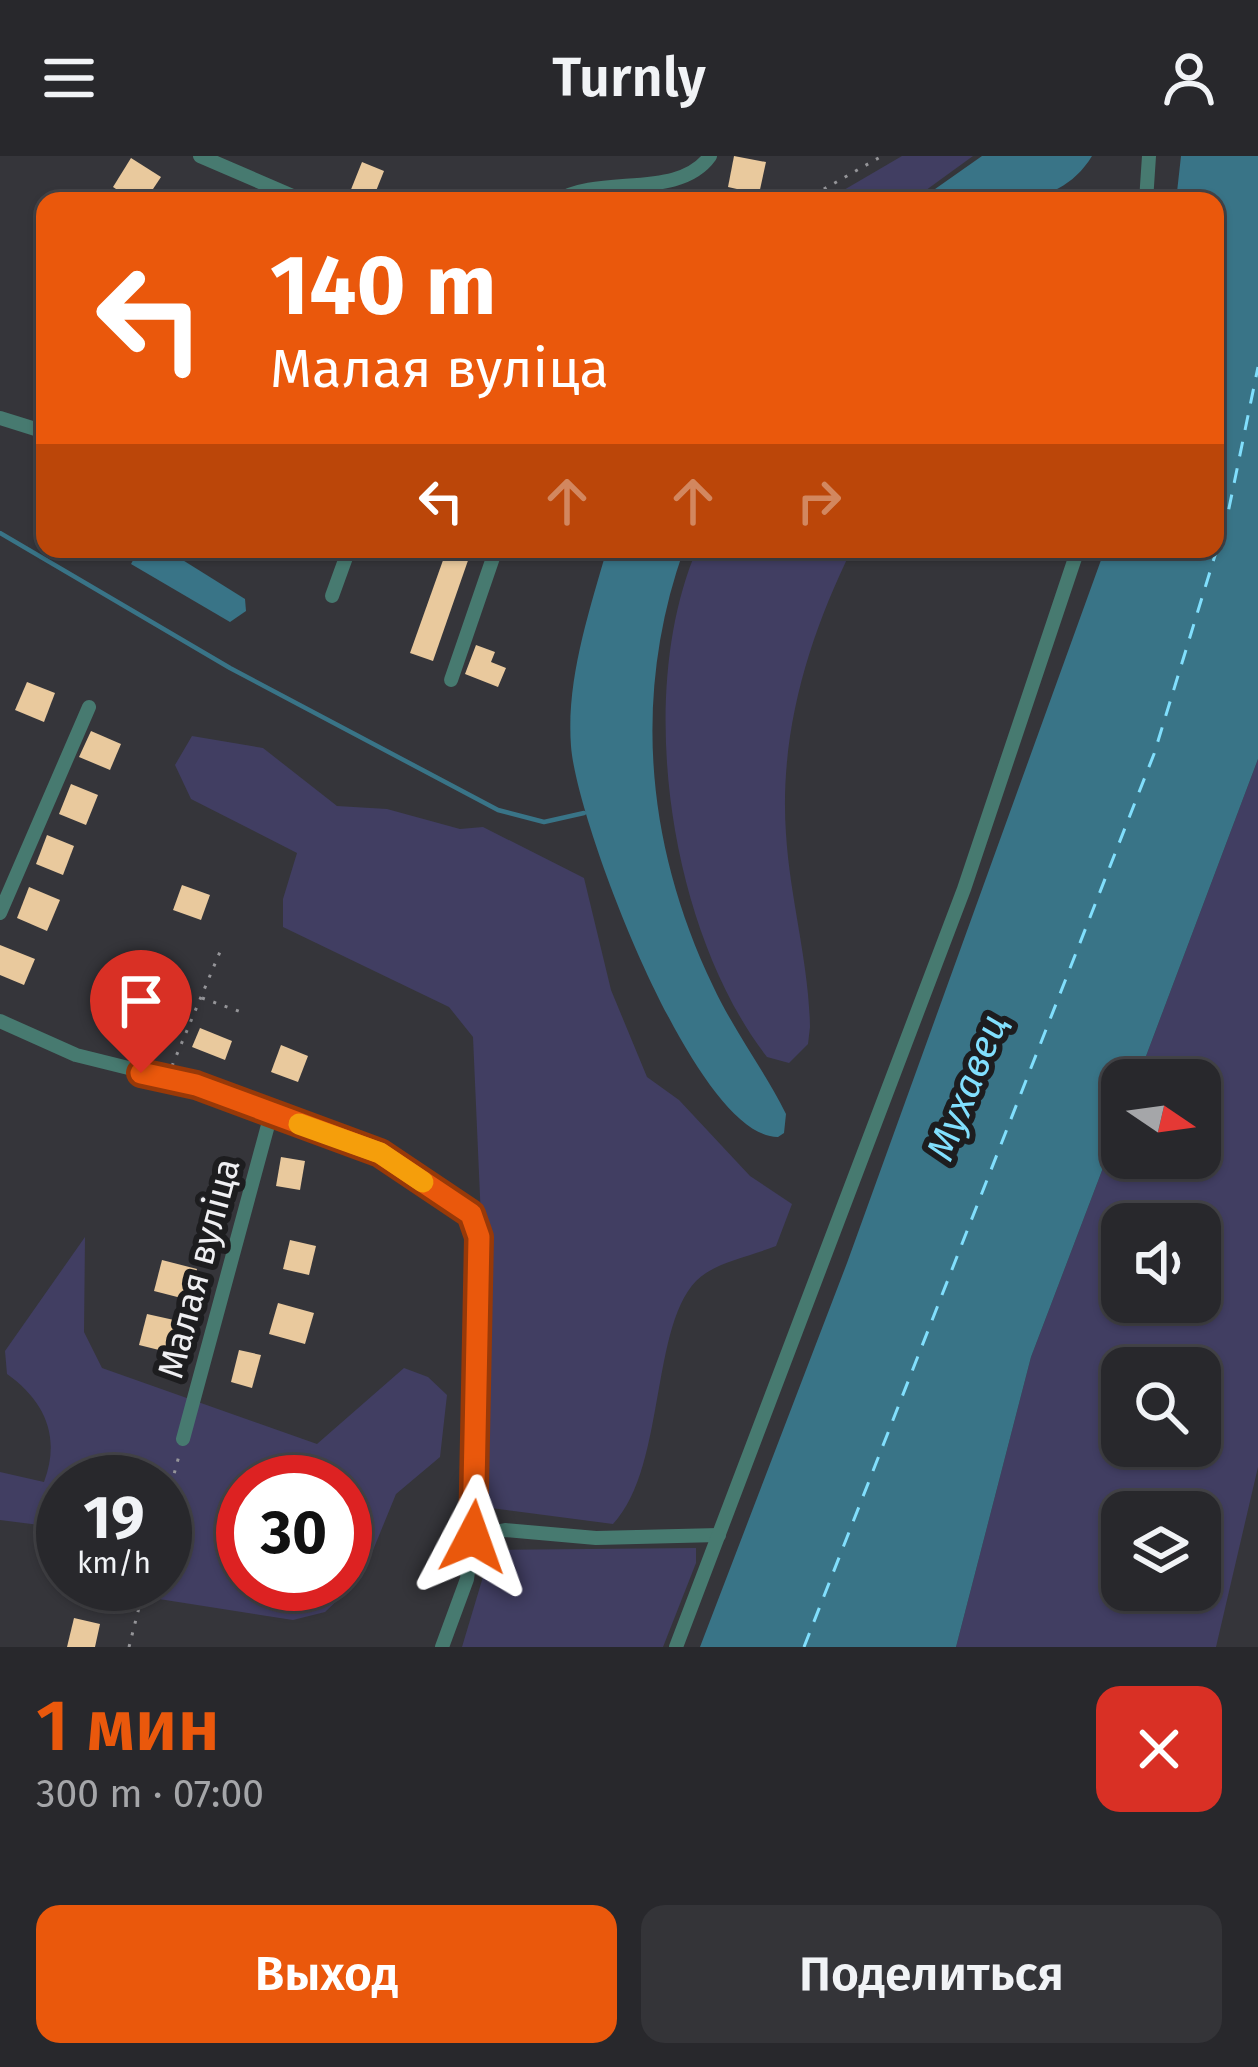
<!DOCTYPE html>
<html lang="ru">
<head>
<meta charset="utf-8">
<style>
  :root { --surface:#28282c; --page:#343438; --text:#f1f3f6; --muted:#a5a6a9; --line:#444448; --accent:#ea580c }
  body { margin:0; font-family:"Fira Sans",sans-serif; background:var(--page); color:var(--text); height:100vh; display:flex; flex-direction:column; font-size:45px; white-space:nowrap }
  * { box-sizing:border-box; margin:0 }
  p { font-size:39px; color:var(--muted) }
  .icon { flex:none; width:66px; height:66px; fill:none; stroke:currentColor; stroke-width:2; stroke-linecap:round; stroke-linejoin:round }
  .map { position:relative; height:1491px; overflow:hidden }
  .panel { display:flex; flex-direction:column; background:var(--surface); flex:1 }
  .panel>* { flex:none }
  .hud { position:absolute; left:36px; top:36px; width:1188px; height:366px; border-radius:24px; box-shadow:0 3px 9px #0004,0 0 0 3px var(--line); background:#ea580c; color:#fff; overflow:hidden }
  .needle { width:78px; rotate:103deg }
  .tools { position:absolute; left:1101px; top:903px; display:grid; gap:24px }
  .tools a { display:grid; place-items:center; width:120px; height:120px; border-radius:24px; background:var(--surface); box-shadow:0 3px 9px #0004,0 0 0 3px var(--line); font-size:60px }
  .speed { position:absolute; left:36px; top:1299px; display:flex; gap:24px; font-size:60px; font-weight:700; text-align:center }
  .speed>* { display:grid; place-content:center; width:156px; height:156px; border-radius:50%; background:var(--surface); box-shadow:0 3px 9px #0004,0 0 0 3px var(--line); line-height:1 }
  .speed small { font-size:30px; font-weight:400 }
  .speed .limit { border:18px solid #d22; background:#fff; color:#111 }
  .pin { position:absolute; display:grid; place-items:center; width:102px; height:102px; color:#fff; margin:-123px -51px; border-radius:50% 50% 50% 0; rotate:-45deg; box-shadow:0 0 12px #0007 }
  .pin .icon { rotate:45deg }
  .me { position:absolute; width:132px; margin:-66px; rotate:4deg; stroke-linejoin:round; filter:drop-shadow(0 0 9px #0008) }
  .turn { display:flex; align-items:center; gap:42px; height:252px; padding:0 36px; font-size:54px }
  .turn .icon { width:156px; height:156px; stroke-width:2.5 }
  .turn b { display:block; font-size:84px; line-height:102px }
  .lanes { display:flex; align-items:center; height:114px; padding:0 36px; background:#0003; justify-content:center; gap:60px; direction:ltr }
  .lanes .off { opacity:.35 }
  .round { display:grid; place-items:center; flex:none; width:126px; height:126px; border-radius:24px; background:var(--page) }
  .overview { display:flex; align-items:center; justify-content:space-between; height:204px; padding:0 36px }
  h1 { font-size:72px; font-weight:600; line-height:90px; color:var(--accent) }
  .action { display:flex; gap:24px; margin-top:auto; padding:24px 36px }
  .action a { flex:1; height:138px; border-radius:24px; background:var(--accent); color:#fff; font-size:48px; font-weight:600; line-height:138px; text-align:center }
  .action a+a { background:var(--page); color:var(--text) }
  header { display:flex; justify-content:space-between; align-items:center; height:156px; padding:0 36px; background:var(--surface); font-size:54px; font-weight:600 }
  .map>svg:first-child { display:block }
</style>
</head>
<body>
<header><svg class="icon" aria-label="menu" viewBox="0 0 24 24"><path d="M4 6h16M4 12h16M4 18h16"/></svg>Turnly<svg class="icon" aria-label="person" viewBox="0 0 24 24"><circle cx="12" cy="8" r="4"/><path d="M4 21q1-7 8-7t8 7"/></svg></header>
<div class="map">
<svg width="1258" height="1491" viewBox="0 0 1258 1491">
  <rect width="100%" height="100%" fill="#35353a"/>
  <g fill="#413e62" fill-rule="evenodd">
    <polygon points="902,0 973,0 911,45 825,45"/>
    <path d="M697,393H852C808,482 779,578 786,678C790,743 809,807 810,871L808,888L789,907L767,901C670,776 634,539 697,393Z"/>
    <path d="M192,580L263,592L337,650L387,653L460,673L483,671L584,722L611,834L647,921L679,944L750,1020L792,1048L776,1090C754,1099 726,1104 706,1117C648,1153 669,1309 613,1368L483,1351L484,1131L473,881L449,851L283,771V743L297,697L191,643L175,609Z"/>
    <path d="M1258,603V1311L1216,1491H956L1031,1201L1122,962V1002H1200V924H1137ZM1122,1068H1200V1146H1122ZM1122,1212H1200V1290H1122ZM1122,1356H1200V1434H1122Z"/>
    <path d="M85,1081L84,1176L102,1212L317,1288L404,1212L428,1221L447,1239L440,1301L396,1338L362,1421L325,1456L293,1464L159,1443L158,1428H165V1326H63V1372L0,1364V1316L44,1326C61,1281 45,1245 7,1218L5,1195ZM243,1326H345V1428H243Z"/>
    <polygon points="696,1392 696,1407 663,1491 462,1491 491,1394"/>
  </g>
  <g fill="#397487">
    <path d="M982,0H1092C1055,61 979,45 918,45Z"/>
    <polygon points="1181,0 1258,0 1258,603 1137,924 1122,924 1122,962 1031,1201 956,1491 700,1491 847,1107 1105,393 1215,393 1215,45 1176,45"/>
    <polygon points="139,393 165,393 245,443 246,455 230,466 131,408"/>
    <path d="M607,393H684C632,540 646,690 713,830C734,875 764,914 786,958L784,977L778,981C695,982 576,664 571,590C566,524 589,456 607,393Z"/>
  </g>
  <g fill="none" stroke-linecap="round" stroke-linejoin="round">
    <polyline stroke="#397487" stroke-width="4.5" points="0,377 230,512 498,654 544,666 584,657"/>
    <polyline stroke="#81dffd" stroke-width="3" stroke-dasharray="15 12" stroke-linecap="butt" points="804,1491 1154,598 1228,357 1258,211"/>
  </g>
  <g fill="#e9c99d">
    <polygon points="734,0 766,6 759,38 728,31"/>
    <polygon points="131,2 161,21 145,45 134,45 113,31"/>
    <polygon points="362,6 384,15 372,45 350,36"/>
    <polygon points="447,393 472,393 433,505 410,497"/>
    <polygon points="476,489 495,496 491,506 506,512 498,531 465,518"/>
    <polygon points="27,526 55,537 44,566 15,554"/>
    <polygon points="91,575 121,588 110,614 79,601"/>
    <polygon points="71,628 98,639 86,669 59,658"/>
    <polygon points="47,679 74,690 63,719 36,708"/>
    <polygon points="182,729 210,739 201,764 173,754"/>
    <polygon points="29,731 60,744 47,775 17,762"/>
    <polygon points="0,789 35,803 24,829 0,819"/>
    <polygon points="128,839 163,853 153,876 118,862"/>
    <polygon points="200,872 232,885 225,904 192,891"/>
    <polygon points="281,889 308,900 298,926 271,916"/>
    <polygon points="281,1001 305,1005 300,1034 276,1030"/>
    <polygon points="290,1084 316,1090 309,1119 283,1113"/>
    <polygon points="162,1104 197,1113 189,1144 154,1135"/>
    <polygon points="278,1147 314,1157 305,1188 269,1178"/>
    <polygon points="147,1158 183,1166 175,1198 139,1189"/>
    <polygon points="239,1194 261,1199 252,1232 231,1226"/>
    <polygon points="74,1462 100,1468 95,1491 67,1491"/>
  </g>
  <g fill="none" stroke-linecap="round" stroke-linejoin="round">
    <g stroke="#959599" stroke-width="3" stroke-dasharray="3 9" stroke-linecap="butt">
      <polyline points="803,45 882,0"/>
      <polyline points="202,842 244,857"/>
      <polyline points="172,910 222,791"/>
      <polyline points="165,1352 180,1296"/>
      <polyline points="129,1491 145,1428"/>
    </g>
    <g stroke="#477a70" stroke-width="14">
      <polyline points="200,0 304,45"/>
      <path d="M557,45C600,18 679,44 710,0"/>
      <polyline points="1146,45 1149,0"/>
      <polyline points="0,262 45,276"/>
      <polyline points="332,440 349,393"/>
      <polyline points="451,524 496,393"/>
      <polyline points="0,757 89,551"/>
      <polyline points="0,865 76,899 197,929 380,997 471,1058 479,1081 477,1350 467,1423 442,1491"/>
      <polyline points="183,1283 271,958"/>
      <polyline points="473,1381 505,1374 596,1382 719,1379"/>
      <polyline points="676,1491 964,733 1078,393"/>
    </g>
  </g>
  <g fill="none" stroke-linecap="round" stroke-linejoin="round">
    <defs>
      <polyline id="route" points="141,917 196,929 380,997 471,1058 479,1081 473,1381"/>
    </defs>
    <use href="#route" stroke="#983908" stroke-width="30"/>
    <use href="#route" stroke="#ea580c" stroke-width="21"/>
    <polyline stroke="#f59e0b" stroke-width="21" points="299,968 380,997 423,1026"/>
  </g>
  <g text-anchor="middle" stroke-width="12" stroke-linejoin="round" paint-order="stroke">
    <g font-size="36" fill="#efeff2" stroke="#1d1d1f">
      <text transform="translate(198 1112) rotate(-75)" y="13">Малая вуліца</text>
    </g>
    <g font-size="39" font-style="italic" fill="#81dffd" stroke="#1d1d1f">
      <text transform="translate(966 931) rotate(-68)" y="14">Мухавец</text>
    </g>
  </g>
</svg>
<div class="tools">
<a><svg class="needle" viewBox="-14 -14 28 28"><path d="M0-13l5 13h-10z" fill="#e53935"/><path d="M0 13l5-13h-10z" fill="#a5a6a9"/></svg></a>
<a><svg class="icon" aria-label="sound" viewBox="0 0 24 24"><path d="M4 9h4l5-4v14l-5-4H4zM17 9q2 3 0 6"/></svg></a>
<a><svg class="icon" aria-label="search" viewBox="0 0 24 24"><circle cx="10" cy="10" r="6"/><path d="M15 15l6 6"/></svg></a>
<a><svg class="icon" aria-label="layers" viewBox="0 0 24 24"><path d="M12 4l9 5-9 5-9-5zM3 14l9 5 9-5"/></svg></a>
</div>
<div class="speed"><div>19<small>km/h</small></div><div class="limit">30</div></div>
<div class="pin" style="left:141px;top:917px;background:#d93025"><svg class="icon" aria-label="arrive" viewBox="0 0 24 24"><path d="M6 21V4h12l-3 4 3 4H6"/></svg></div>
<svg class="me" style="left:473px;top:1381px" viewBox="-20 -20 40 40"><path d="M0-17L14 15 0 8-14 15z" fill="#ea580c" stroke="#fff" stroke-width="4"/></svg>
<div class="hud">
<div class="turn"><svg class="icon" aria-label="left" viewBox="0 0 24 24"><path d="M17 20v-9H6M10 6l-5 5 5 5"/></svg><div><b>140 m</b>Малая вуліца</div></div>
<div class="lanes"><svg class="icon" aria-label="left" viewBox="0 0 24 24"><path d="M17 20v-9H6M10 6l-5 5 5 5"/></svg><svg class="icon off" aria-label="ahead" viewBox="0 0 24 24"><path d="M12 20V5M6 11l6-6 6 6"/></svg><svg class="icon off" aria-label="ahead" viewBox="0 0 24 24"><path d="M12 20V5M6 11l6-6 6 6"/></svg><svg class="icon off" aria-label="right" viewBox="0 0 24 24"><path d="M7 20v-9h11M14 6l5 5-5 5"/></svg></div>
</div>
</div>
<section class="panel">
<div class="overview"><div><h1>1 мин</h1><p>300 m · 07:00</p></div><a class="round" style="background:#d93025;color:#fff"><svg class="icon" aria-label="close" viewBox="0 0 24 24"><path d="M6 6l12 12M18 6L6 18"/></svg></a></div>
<div class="action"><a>Выход</a><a>Поделиться</a></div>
</section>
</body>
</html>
